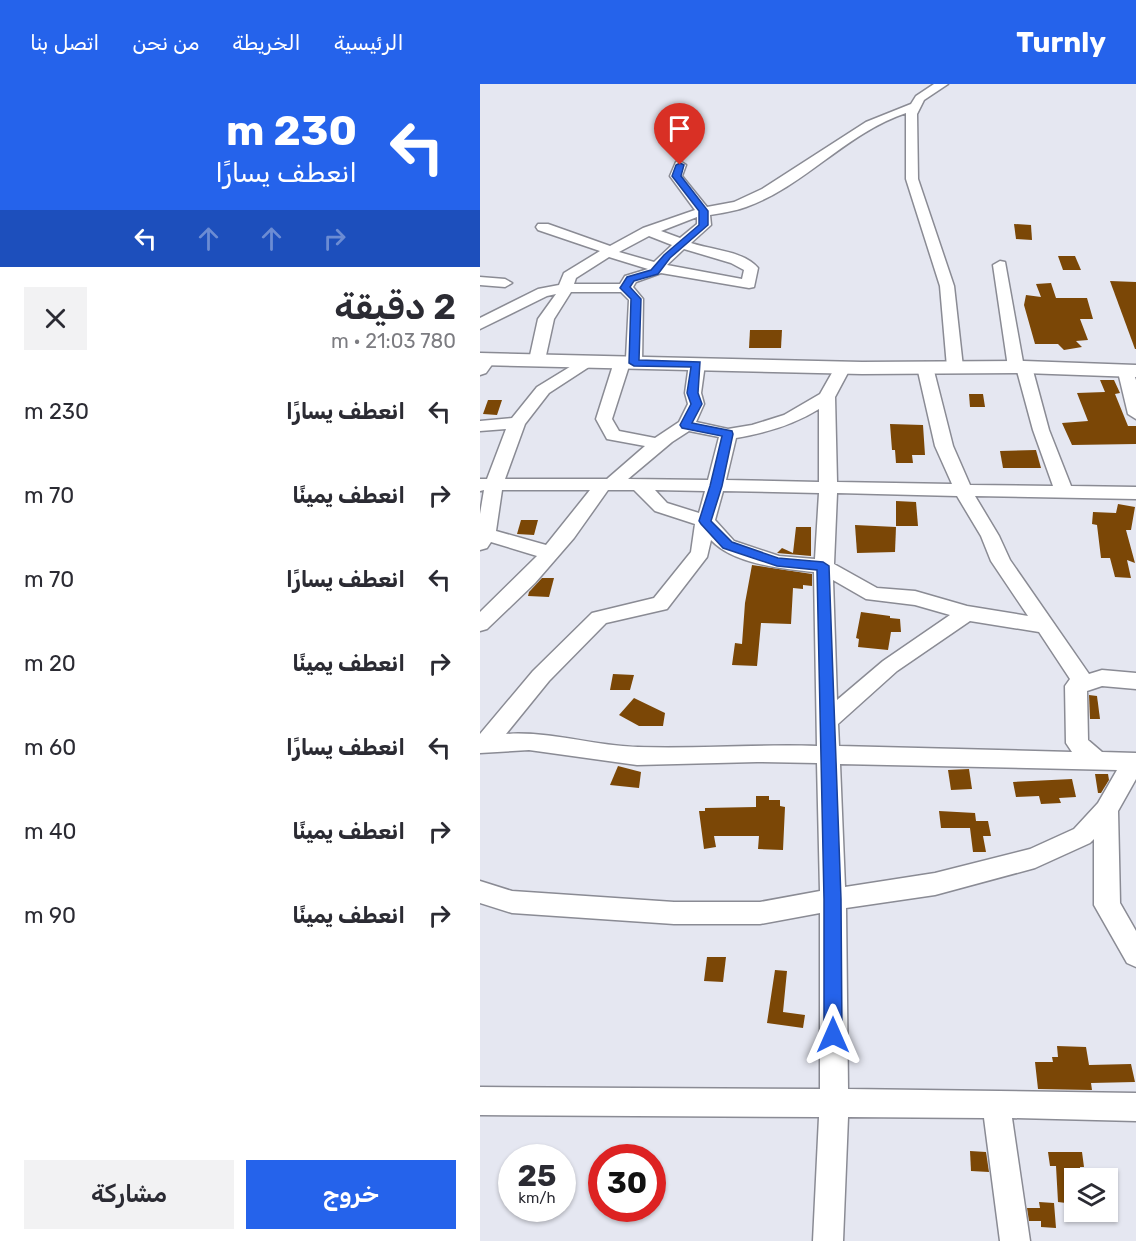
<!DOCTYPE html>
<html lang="ar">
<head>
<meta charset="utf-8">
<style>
  :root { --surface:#fff; --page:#f2f2f3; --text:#2b2b33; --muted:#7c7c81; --accent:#2563eb }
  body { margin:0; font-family:Rubik,Cairo,sans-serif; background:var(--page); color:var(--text); direction:rtl; height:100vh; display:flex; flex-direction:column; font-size:22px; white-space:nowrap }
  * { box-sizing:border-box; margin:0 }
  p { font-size:20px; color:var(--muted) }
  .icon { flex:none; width:33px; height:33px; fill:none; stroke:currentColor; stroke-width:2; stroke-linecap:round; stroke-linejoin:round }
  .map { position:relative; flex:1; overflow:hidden; direction:ltr }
  .details { display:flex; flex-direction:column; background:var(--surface); width:480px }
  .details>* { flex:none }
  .hud { background:#2563eb; color:#fff; overflow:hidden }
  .fabs { position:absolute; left:584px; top:1084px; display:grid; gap:12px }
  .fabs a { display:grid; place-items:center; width:54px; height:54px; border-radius:0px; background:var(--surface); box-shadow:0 2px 4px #0004; font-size:30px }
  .speed { position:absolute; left:18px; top:1060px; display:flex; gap:12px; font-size:30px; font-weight:700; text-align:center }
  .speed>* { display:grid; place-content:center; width:78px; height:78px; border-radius:50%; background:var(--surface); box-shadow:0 2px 4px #0004; line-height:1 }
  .speed small { font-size:15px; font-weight:400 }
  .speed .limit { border:9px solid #d22; background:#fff; color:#111 }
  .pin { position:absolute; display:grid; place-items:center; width:51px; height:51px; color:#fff; margin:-62px -26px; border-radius:50% 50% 50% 0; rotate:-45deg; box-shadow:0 0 6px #0007 }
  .pin .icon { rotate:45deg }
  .me { position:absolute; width:66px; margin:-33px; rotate:0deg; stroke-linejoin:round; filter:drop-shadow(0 0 4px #0008) }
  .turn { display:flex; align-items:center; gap:21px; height:126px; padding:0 24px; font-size:27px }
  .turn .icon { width:78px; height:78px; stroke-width:2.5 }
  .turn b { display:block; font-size:42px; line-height:51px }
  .lanes { display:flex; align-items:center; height:57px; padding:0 24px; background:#0003; justify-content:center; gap:30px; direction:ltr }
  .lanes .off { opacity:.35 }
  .round { display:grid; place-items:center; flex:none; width:63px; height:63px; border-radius:0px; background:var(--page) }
  .headline { display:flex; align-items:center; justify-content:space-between; height:102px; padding:0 24px }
  h1 { font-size:36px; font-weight:600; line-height:45px }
  .button { display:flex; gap:12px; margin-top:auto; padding:12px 24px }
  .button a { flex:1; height:69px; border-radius:0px; background:var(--accent); color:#fff; font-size:24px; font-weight:600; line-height:69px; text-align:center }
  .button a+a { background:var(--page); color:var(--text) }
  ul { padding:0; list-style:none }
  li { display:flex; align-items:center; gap:18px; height:84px; padding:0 24px }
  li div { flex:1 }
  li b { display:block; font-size:22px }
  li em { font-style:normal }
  header { display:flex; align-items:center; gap:36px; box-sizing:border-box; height:84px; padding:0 30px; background:var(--accent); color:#fff }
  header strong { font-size:28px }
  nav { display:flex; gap:33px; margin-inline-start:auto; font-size:21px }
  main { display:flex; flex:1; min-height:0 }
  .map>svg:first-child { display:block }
</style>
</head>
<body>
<header>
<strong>Turnly</strong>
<nav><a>الرئيسية</a><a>الخريطة</a><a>من نحن</a><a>اتصل بنا</a></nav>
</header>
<main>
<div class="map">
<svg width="656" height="1157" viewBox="0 0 656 1157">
  <rect width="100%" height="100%" fill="#e5e7f1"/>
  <g fill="#7b4706">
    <polygon points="534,140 551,141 552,156 536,155"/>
    <polygon points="578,172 595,172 601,186 583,186"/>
    <polygon points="630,197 656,198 656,265 655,265"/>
    <polygon points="571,199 576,214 607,214 613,235 600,235 608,256 596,257 602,263 584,266 578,260 555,260 544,221 546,211 561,213 556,200"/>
    <polygon points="270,246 302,246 301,264 269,264"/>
    <polygon points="620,296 634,296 640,309 635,310 648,342 656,342 656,360 592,361 582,339 608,337 597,309 625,308"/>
    <polygon points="489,310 503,310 505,323 490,323"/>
    <polygon points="8,316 22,316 17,331 3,330"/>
    <polygon points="410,340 443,341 445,371 432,371 433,379 416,379 415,366 412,366"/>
    <polygon points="556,366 561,384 523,384 520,367"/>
    <polygon points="416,417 436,418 438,442 416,442"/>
    <polygon points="638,420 655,423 651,446 646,446 655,479 647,476 651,494 635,493 630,474 621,474 617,441 612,440 613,428 636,429"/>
    <polygon points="41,436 58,436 54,451 37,450"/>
    <polygon points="375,441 416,443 415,468 377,469"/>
    <polygon points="316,443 331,443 331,472 297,469 302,464 313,469"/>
    <polygon points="272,481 332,490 332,502 323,501 323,505 313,504 311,540 281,539 277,582 252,581 255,559 262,560 265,519"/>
    <polygon points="62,494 74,494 69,513 48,512 49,508"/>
    <polygon points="381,528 410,532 410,534 420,535 421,548 411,548 408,566 378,563 379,555 376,554"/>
    <polygon points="133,590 154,591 150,606 130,606"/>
    <polygon points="609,611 617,612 620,635 610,635"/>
    <polygon points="154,614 185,629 183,642 159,642 139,631"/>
    <polygon points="138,682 161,688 159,704 130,701"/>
    <polygon points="489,685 492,705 471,706 468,686"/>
    <polygon points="615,690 628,690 629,696 621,709 618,709"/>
    <polygon points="592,695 596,713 579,714 581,719 561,720 559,712 536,713 533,698"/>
    <polygon points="276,712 289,712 289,716 300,716 300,722 305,723 303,766 278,765 279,752 234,752 236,763 224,765 219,727 225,727 225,724 276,723"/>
    <polygon points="459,727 495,729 496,737 508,737 511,752 503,752 506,768 493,768 490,744 461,744"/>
    <polygon points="227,873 246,873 243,898 224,897"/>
    <polygon points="295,886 307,887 303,928 325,931 323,944 287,939"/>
    <polygon points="577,962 606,963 609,981 651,980 655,998 611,999 612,1006 558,1005 555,978 573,978 572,973 578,973"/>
    <polygon points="490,1067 506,1068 509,1088 491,1087"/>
    <polygon points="568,1068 602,1068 604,1083 600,1083 601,1095 594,1095 594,1120 578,1118 576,1082 570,1082"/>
    <polygon points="559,1118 574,1119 576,1144 561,1143 561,1137 549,1137 547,1124 560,1124"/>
  </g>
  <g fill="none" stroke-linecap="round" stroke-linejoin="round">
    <defs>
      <g id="minor">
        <path d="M454,0H468L444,16L437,30L438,95L474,202L483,283L481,286H469L467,283L460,202L426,95V29C366,49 325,102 266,123C255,127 242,129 230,131L231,141L211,159C232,166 264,167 278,184L274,203L269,204L181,189L156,198L153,203L163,215L162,279L160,282H149L132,335L139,347L175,354L199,338L208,320L205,309L209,280L217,275L225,280L221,309L224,320L216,338L248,345L272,341L304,331L340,310L357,280L363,278L371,283L355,313L357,398L472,400L455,362L437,283L445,278L453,283L473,362L490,401L573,402L553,346L537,287L530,286L528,283L513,181L520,177L525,178L543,278L550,280L552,283L569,346L591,402L656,403V415L495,412L519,452L530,476L609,590L622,586L656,589V605L622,602L607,607L608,656L622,668L656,669V695L638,727L640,819L656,847V883L647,879L614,821V755L610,759L555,784L455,811L366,824L368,1005L656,1009V1037L532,1034L550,1157H520L504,1034L368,1033L363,1157H333L339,1033L0,1031V1003L340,1005V829L280,840H194L32,829L0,819V797L32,807L194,818H280L340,807L337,679L277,678L157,681L49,666L0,669V650L53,587L112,529L174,514L211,468L215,440L175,427L154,406H128L94,454L55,499L7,545L0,547V528L57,472L11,458L7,464L0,466V430L4,406L0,407V395H7L26,345L0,347V337L32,334L57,303L106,273L112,275L114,278L112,281L69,309L45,340L25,395H127L165,362L127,355L116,335L134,278L136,275L146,274L149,216L141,208H91L74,235L65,276L57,281L49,276L58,235L76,210L67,212L0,245V234L58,205L79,201L84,189L120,167L58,146L56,143L58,140H68L130,162L163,144L215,126L190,92L196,78L200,77L206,81L202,92L227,123L254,118L282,105L386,38L431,20L436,12ZM217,133V140L200,154L181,147ZM169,152L192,161L174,178L139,168ZM204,165L251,179L264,186L262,195L187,181ZM129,173L168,185L145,192L140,200H94L96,194ZM339,325V398L246,396L256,354C286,349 313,341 339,325ZM209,347L239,353L228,396L148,395L192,358ZM22,406H110L66,461L16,447ZM175,406L225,407L219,429L187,419ZM243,407L339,409L335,475L299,472L254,457L235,436ZM357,409L477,412L501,452L511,477L548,532L487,522L435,507L397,504L354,480ZM231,456C253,480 303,485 334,488L337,662C277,660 217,665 158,663C114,662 71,647 26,650L69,597L126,539L187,525L227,473ZM353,496L386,515L435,521L470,531L403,577L357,616ZM490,537L559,548L590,595L585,602L586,659L592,668L359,662L358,640L417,587ZM360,680L637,686L618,719L594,745L550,765L455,789L365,803Z"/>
        <polygon points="0,193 25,195 32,199 25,203 0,201"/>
        <polygon points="8,270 16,275 6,289 0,291 0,275"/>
        <polygon points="646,283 652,285 656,296 656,335 648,330 638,288"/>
      </g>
      <polygon id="major" points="0,269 382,278 544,277 656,281 656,293 544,289 382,290 0,281"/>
    </defs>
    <use href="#minor" stroke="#8a8b94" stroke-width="3"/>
    <use href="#major" stroke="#8a8b94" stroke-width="3"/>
    <use href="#minor" fill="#fff" fill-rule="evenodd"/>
    <use href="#major" fill="#fff" fill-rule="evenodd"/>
  </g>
  <polygon fill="#2563eb" stroke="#184099" stroke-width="1.5" points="200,79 204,81 201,92 228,127 228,141 190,174 178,190 154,197 150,203 161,215 159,276 220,278 218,309 222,320 212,339 252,347 253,350 242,402 231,437 252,458 298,474 343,478 349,482 361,815 362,951 360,957 353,960 347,957 344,951 344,815 337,486 297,482 243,464 221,440 219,437 230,402 242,352 202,344 200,341 211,320 207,309 211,283 154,282 149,279 151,215 140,204 147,193 171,186 184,171 219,141 219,127 192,92 196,81"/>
</svg>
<div class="fabs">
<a><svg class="icon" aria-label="layers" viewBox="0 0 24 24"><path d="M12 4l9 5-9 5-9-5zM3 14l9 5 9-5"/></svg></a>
</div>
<div class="speed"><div>25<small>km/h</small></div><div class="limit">30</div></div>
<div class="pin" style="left:200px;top:81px;background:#d93025"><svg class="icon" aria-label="arrive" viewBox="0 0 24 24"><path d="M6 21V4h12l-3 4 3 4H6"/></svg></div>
<svg class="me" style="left:353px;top:951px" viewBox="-20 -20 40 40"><path d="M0-17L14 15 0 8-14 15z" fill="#2563eb" stroke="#fff" stroke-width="4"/></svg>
</div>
<section class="details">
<div class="hud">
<div class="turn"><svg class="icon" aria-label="left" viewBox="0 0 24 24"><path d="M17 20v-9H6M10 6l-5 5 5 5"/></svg><div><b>230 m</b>انعطف يسارًا</div></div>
<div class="lanes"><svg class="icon" aria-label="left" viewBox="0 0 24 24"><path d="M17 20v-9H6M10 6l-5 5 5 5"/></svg><svg class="icon off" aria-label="ahead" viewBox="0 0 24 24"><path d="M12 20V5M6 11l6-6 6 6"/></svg><svg class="icon off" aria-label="ahead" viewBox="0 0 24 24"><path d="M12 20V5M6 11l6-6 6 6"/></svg><svg class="icon off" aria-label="right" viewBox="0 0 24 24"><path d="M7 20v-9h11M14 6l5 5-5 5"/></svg></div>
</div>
<div class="headline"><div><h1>2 دقيقة</h1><p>780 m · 21:03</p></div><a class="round"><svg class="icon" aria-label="close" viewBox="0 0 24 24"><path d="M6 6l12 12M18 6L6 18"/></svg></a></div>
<ul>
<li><svg class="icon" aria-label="left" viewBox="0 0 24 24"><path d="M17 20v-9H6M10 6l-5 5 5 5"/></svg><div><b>انعطف يسارًا</b></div><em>230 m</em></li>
<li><svg class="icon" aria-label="right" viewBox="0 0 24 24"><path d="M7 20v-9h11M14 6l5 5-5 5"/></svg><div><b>انعطف يمينًا</b></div><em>70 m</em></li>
<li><svg class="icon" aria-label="left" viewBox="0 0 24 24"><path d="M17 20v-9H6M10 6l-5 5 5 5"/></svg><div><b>انعطف يسارًا</b></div><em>70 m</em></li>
<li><svg class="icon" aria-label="right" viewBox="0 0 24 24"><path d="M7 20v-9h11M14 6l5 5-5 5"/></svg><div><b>انعطف يمينًا</b></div><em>20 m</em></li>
<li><svg class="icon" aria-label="left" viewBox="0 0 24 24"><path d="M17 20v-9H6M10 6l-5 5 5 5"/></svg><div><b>انعطف يسارًا</b></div><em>60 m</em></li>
<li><svg class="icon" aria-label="right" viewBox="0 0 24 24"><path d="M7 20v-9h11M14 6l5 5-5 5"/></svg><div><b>انعطف يمينًا</b></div><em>40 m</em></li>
<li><svg class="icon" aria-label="right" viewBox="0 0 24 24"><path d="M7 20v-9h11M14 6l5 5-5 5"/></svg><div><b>انعطف يمينًا</b></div><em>90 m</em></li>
</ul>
<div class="button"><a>خروج</a><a>مشاركة</a></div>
</section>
</main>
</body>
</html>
